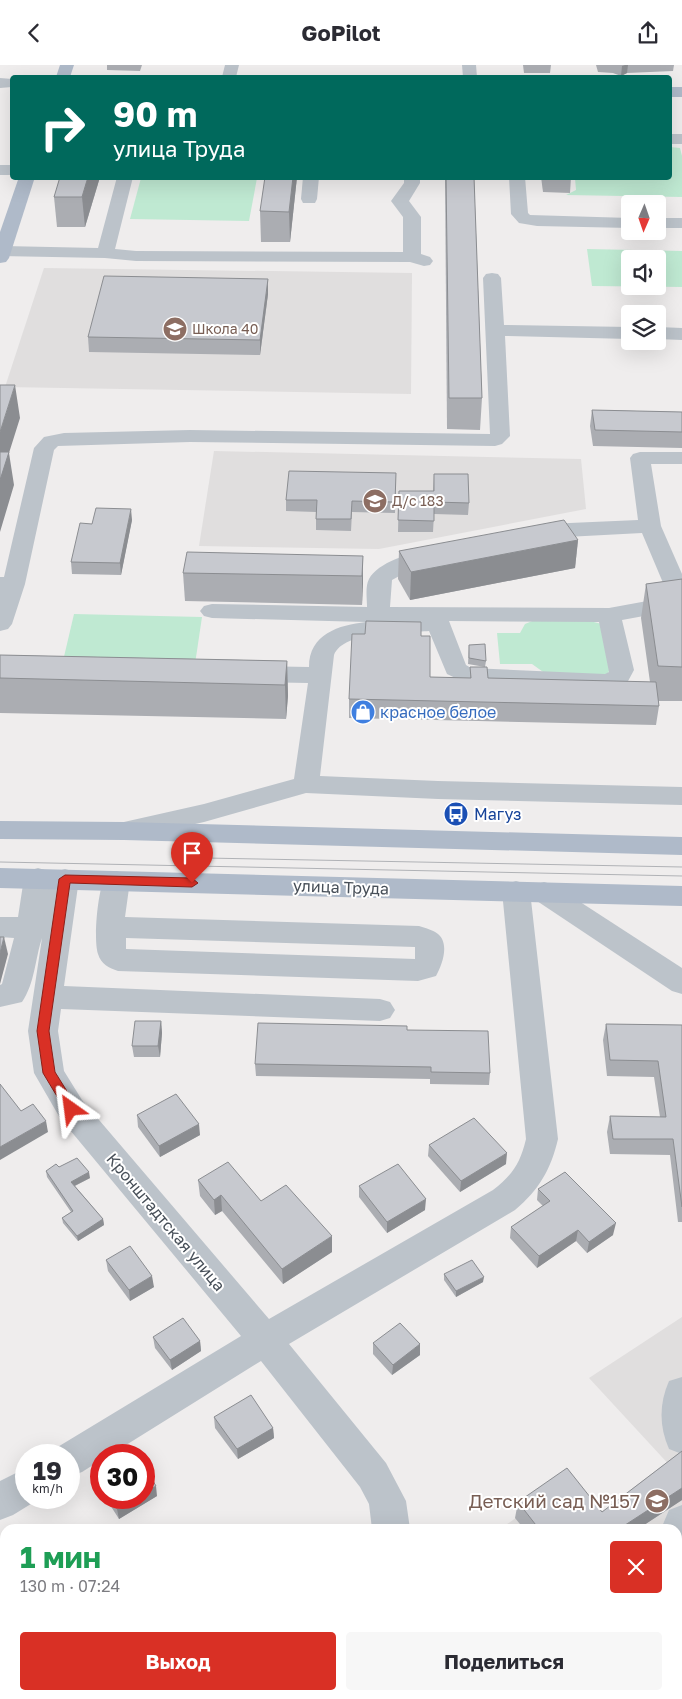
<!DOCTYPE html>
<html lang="ru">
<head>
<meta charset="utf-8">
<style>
  :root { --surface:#fff; --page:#f7f7f7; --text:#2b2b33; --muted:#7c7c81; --accent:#d93025 }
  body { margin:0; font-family:"Golos Text",sans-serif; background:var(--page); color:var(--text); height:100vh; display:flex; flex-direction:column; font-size:19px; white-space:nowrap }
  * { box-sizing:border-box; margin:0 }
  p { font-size:16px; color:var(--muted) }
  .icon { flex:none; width:28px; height:28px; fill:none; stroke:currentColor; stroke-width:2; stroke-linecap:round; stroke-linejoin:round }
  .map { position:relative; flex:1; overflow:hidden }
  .sheet { position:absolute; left:0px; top:1459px; width:682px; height:176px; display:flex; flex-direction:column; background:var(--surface); border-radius:15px 15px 0 0; box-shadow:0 5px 20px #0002 }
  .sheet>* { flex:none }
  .banner { position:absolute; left:10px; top:10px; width:662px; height:105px; border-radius:5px; box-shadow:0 5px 20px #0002; background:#00695c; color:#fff; overflow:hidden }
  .needle { width:32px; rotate:182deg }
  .fabs { position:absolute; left:621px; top:130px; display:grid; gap:10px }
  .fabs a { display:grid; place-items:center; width:45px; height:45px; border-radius:5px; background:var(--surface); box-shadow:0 5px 20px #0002; font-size:25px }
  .speed { position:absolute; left:15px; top:1379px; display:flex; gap:10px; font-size:25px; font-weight:700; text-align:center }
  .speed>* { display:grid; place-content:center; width:65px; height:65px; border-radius:50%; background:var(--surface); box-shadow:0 5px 20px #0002; line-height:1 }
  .speed small { font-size:12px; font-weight:400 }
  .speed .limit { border:8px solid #d22; background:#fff; color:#111 }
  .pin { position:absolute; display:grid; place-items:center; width:42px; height:42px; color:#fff; margin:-51px -21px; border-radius:50% 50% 50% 0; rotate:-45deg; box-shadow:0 0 5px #0007 }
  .pin .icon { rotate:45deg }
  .me { position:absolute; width:55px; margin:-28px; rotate:329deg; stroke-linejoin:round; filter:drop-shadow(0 0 4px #0008) }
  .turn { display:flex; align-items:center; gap:18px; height:105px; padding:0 20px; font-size:22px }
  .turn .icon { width:65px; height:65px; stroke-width:2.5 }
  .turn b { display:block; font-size:35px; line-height:42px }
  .round { display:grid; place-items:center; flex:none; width:52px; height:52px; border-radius:5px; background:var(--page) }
  .summary { display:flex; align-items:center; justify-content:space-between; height:85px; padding:0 20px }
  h1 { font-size:30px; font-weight:700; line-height:38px; color:#1e9e55 }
  .action { display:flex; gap:10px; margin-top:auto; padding:10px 20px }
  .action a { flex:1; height:58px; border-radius:5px; background:var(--accent); color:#fff; font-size:20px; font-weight:700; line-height:58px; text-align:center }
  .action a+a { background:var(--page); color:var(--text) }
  header { display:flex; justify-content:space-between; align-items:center; height:65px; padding:0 20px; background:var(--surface); font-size:22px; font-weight:700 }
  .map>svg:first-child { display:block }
</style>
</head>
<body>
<header><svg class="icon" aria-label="back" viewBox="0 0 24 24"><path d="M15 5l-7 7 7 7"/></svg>GoPilot<svg class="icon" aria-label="share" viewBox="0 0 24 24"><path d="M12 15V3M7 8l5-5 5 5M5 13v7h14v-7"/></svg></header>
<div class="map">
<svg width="682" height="1634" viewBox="0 0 682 1634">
  <rect width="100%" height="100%" fill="#efeded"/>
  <g fill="#e0dede">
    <polygon points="44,203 412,208 411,329 5,322"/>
    <polygon points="214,386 581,394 586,444 379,484 199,481"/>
    <polygon points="682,1252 682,1634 458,1634 459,1630 678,1630 678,1464 500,1464 564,1419 598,1462 673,1404 589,1313"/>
  </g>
  <g fill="#bfe9d2" fill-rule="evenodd">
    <polygon points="670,82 680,83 682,91 682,132 566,130 576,125 575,113 670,112"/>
    <polygon points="141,113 257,113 249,156 130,154"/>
    <path d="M587,184L682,186V222L592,221ZM630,194H658V221H630Z"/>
    <polygon points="74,549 202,552 195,599 63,596"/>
    <polygon points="542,552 577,553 602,559 611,602 606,612 546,609 532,599 500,599 497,568 520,568 525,559"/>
  </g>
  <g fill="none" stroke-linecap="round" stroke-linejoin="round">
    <g fill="#bcc3ca" fill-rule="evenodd">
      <polygon points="225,0 239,0 236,12 222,12"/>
      <polygon points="462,0 476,0 477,12 463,12"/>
      <polygon points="0,13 12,14 12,22 0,23"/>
      <rect x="670" y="69" width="12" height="10"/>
      <rect x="0" y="100" width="12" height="10"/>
      <polygon points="117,112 133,112 115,184 136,186 403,187 403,152 391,136 404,118 404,112 420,112 420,118 409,136 421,152 421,189 430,192 433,196 430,200 424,201 410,197 136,196 105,193 0,191 0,181 3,181 98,183"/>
      <polygon points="303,112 319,112 317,134 315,138 303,138 301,134"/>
      <polygon points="509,112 525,112 528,148 530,150 630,153 630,163 537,161 519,158 511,149"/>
      <rect x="658" y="153" width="24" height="10"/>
      <polygon points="492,208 498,209 501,213 504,260 630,262 630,274 505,271 510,371 502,379 495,381 190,377 58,381 54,385 25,519 12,559 8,564 0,566 0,512 4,512 34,383 44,372 64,368 190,365 490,369 483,213 486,209"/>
      <polygon points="658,262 682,263 682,275 658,274"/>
      <path d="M640,387H682V399H651L661,461L682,509V544L622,555L634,605L627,618L605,625L466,618L447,609L429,566C406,568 344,565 334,590L320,711L438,716L682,722V740L438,734L306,728L204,757L124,775L115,773L111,766L115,759L204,739L294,714L308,618L251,617L242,614L239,609L242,604L251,601L309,602C309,569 339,560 366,557L212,553L204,551L200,546L204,541L212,539L367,542C367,534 365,521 369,514C379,495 423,482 443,487L446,492L443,497L412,504L392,515L390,542L609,543L669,532L642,468L547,473L533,476L525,474L522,469L525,464L547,459L638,455L630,393L633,389ZM449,556L599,557L609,607L605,609L471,603L466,600Z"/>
      <path d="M38,803L48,806L52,813L55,807L65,804L75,807L79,814L64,921L380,934L390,937L395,945L390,953L380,956L61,944L58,966L64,1006L82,1035L269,1254L493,1125C513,1109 520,1099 526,1074L502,826L506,819L516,816L526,819L530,826L558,1074C551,1104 539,1125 515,1145L289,1279L386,1398L406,1436L410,1464H372L369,1439L360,1422L261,1296L110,1390H101V1395L82,1407L69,1412V1390H53L56,1383L241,1271L60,1053L34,1008L28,966L42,873C35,894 35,918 22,937L0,942V920L2,919L14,873L0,872V852H18L24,813L28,806Z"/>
      <path d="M116,806L126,809L130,816L125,852L419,861C425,863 433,865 438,869C450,879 442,900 436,911L418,916L118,906C109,903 101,899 98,889C93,873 98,823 106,809ZM126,873L415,882V894L126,884Z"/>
      <polygon points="544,817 554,820 682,903 682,929 672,926 534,834 530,827 534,820"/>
      <path d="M682,1312V1389L669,1384C659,1361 659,1339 669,1316Z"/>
      <polygon points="26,1403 26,1432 39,1434 13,1450 0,1455 0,1416"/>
      <polygon points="682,1440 682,1486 678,1487 678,1464 661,1464 669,1445"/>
      <polygon points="678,1507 682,1508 682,1561 678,1559"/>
      <rect x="366" y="1630" width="40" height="4"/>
    </g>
    <g fill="#afbac9" fill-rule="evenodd">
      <polygon points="60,0 74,0 70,12 56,12"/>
      <rect x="670" y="22" width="12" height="10"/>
      <polygon points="19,112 35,112 9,193 6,197 0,198 0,167"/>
      <polygon points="0,756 124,757 682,772 682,790 124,775 0,774"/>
      <polygon points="0,803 682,821 682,841 0,823"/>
    </g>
    <g stroke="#b0b2b6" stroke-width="1">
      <polyline points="205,793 682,802"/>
      <polyline points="0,797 682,811"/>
    </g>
  </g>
  <g fill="#abadb2">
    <polygon points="107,0 142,0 140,6 107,5"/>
    <polygon points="523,0 551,0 550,8 524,8"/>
    <polygon points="596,0 674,0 673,6 627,8 621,11 613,8 598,7"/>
    <polygon points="100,112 85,162 57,162 54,132"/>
    <polygon points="297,112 290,177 261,177 260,146"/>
    <polygon points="445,112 474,112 482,333 480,365 447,364"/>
    <polygon points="541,112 571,112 570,128 543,127"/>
    <polygon points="268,214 268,229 260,290 89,287 88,272"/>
    <polygon points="592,345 682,347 682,383 593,381 590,361"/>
    <polygon points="396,408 395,448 352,447 351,466 316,465 316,447 286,446 286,435"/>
    <polygon points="434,409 469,438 468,450 434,449 433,467 398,467 399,426 433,426"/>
    <polygon points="132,455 121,510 72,509 71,497"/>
    <polygon points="578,475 575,503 410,535 398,514 399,486"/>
    <polygon points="363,491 362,540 185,536 183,508"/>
    <polygon points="682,514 682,636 658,636 659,641 656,660 349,653 349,634 365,569 421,571 430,612 470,613 470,602 488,613 650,617 641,553 646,519"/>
    <polygon points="469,580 486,596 485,602 468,599"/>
    <polygon points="0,590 287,596 288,631 286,654 0,648"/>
    <polygon points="161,956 162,968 160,992 134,992 132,981"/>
    <polygon points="606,959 682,960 682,1157 678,1157 670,1090 610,1089 607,1067 610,1051 660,1052 654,1012 607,1011 603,975"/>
    <polygon points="407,965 490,1008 489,1020 430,1019 430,1014 256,1011 255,999"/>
    <polygon points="137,1050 200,1070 160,1092 138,1062"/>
    <polygon points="429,1080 506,1099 460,1127 428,1091"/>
    <polygon points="59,1102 90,1113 75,1121 103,1154 104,1160 78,1176 63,1158 62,1153 71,1147 47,1112 46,1106"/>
    <polygon points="198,1115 261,1136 332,1187 283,1219 222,1146 215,1150 200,1131"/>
    <polygon points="359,1121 425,1145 387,1168 359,1132"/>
    <polygon points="538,1124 613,1170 587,1188 576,1176 537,1203 510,1173 511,1162 543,1141 537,1135"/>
    <polygon points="106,1195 154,1222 130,1236 108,1206"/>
    <polygon points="444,1209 483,1217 456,1232 444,1215"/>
    <polygon points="153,1272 200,1276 201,1286 172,1305 155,1283"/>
    <polygon points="373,1278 420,1290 392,1310 373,1289"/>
    <polygon points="214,1352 273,1363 274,1373 238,1394 215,1363"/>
    <polygon points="682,1386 682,1435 638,1464 524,1464 515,1453 518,1437 602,1447"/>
    <polygon points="157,1431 119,1454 105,1432 144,1432"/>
  </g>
  <g fill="#8b8d91">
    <polygon points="625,0 628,0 627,8 621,11 622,1"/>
    <polygon points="88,112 100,112 85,162 82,132"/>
    <polygon points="293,112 297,112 290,177 289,147"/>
    <polygon points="268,214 268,229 260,290 260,275"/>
    <polygon points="15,320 20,353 9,388 14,420 0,467 0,367"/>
    <polygon points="131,444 132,455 121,510 120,498"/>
    <polygon points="578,475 575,503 410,535 411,507"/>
    <polygon points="363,491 363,519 362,540 362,511"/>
    <polygon points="287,596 288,631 286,654 285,620"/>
    <polygon points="4,872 8,889 0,919 0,888"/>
    <polygon points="161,956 162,968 160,992 158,981"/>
    <polygon points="46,1056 48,1067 0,1095 0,1082"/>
    <polygon points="199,1059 200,1070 160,1092 159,1081"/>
    <polygon points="507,1088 506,1099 460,1127 461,1116"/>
    <polygon points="89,1107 90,1113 72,1122 71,1117"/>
    <polygon points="221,1130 222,1146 215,1150 214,1135"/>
    <polygon points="426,1134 425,1145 387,1168 387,1157"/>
    <polygon points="103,1154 104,1160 78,1176 77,1171"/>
    <polygon points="616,1158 613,1170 587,1188 589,1177"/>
    <polygon points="578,1165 576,1176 537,1203 539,1191"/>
    <polygon points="332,1171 332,1187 283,1219 282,1204"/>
    <polygon points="152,1211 154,1222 130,1236 129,1225"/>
    <polygon points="484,1212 483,1217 456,1232 456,1226"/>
    <polygon points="200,1276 201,1286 172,1305 170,1295"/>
    <polygon points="420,1279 420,1290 392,1310 393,1300"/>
    <polygon points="273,1363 274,1373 238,1394 237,1384"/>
    <polygon points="156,1421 157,1431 119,1454 117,1444 136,1432 144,1432 144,1428"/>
    <polygon points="682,1423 682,1435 638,1464 619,1464"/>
    <polygon points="5,1526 5,1532 0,1536 0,1530"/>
  </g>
  <g fill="#c7c9cf" stroke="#8b8d91">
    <polygon points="60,112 88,112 82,132 54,132"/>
    <polygon points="265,112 293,112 289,147 260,146"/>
    <polygon points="446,112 474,112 482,333 449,333"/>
    <polygon points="104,211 268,214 260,275 88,272"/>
    <polygon points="0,320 15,320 0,367"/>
    <polygon points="592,345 682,347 682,367 595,365"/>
    <polygon points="0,387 9,387 0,415"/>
    <polygon points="289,406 396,408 395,437 352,436 351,454 316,454 317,435 286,435"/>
    <polygon points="434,409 468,409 469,438 434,437 434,456 398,455 399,426 434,426"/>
    <polygon points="96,443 131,444 120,498 71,497 80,458 92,459"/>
    <polygon points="564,455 578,475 411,507 399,486"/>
    <polygon points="187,487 363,491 362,511 183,508"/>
    <polygon points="682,514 682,602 658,601 646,519"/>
    <polygon points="366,556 421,557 421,571 430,571 430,612 471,613 470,602 487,602 488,613 656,617 659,641 349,634 352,569 365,569"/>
    <polygon points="485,579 486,596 469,593 469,580"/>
    <polygon points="0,590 287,596 285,620 0,613"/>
    <polygon points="0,872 4,872 0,888"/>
    <polygon points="135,956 161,956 158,981 132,981"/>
    <polygon points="258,958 407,961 407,965 488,966 490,1008 431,1007 431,1002 255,999"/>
    <polygon points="606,959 682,960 682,1142 673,1074 613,1074 610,1051 666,1052 658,996 610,995"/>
    <polygon points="0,1019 21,1046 33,1039 46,1056 0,1082"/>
    <polygon points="176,1029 199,1059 159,1081 137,1050"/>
    <polygon points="474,1053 507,1088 461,1116 429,1080"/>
    <polygon points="77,1093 89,1107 71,1117 103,1154 77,1171 62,1153 73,1146 46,1106 56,1099 59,1102"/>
    <polygon points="228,1097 261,1136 286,1120 332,1171 282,1204 221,1130 214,1135 198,1115"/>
    <polygon points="398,1099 426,1134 387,1157 359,1121"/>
    <polygon points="565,1107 616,1158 589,1177 578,1165 539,1191 511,1162 550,1136 538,1124"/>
    <polygon points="130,1181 152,1211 129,1225 106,1195"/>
    <polygon points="472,1195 484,1212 456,1226 444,1209"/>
    <polygon points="183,1253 200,1276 170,1295 153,1272"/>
    <polygon points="400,1258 420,1279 393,1300 373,1278"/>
    <polygon points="251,1330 273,1363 237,1384 214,1352"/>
    <polygon points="682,1386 682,1423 619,1464 539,1464 518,1437 567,1403 602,1447"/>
    <polygon points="144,1401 156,1421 144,1428"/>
    <polygon points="109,1432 136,1432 117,1444"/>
    <polygon points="5,1485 5,1526 0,1530 0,1488"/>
    <rect x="680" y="1629" width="2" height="5"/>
  </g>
  <polygon fill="#d93025" stroke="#8d1f18" points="65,810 192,813 198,818 192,822 70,818 49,966 55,1007 78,1044 76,1048 71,1049 67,1048 43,1008 37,966 59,814"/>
  <defs>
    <symbol id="school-disc" viewBox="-11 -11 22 22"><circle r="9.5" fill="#8d6e63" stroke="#fff"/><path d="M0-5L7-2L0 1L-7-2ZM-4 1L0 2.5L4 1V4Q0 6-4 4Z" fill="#fff"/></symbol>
    <symbol id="shop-disc" viewBox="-11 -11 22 22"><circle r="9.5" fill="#3f7fe0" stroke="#fff"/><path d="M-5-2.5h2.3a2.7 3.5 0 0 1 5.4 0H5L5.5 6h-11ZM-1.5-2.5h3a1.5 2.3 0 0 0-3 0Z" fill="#fff"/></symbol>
    <symbol id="bus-disc" viewBox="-11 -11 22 22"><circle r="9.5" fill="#1a4fb4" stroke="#fff"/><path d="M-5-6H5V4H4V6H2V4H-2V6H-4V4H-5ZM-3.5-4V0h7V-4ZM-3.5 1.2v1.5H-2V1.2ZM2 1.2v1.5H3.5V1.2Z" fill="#fff"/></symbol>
  </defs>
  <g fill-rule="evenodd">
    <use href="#school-disc" x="161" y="250" width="28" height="28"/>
    <use href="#school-disc" x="361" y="422" width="28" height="28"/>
    <use href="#shop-disc" x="349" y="633" width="28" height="28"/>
    <use href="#bus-disc" x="442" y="735" width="28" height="28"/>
    <use href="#school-disc" x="643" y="1422" width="28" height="28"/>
  </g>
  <g text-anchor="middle" stroke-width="4" stroke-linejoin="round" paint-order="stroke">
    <g font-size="14" fill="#785e54" stroke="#fff" text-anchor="start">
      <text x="192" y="269">Школа 40</text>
      <text x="392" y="441">Д/с 183</text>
    </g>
    <g font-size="16" fill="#366cbe" stroke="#fff" text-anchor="start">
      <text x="380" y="653">красное белое</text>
    </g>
    <g font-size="16" fill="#164399" stroke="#fff" text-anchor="start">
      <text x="474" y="755">Магуз</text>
    </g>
    <g font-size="16" fill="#474f58" stroke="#fff">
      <text transform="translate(341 822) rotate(2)" y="6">улица Труда</text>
      <text transform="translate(166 1157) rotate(50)" y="6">Кронштадтская улица</text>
    </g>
    <g font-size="19" fill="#785e54" stroke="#fff" text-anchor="end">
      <text x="640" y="1443">Детский сад №157</text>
    </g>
  </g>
</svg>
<div class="fabs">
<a><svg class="needle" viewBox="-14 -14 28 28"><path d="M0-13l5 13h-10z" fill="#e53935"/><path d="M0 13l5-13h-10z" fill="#7c7c81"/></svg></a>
<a><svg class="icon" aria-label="sound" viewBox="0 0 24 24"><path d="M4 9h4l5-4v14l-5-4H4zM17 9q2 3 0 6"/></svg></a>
<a><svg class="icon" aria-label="layers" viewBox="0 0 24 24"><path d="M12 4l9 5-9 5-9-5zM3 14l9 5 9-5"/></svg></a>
</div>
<div class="speed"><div>19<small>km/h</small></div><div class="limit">30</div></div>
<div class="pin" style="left:192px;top:818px;background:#d93025"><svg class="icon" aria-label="arrive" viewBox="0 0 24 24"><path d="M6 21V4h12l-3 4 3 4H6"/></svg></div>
<svg class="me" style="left:71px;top:1044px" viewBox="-20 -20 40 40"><path d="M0-17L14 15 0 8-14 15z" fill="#d93025" stroke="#fff" stroke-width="4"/></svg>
<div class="banner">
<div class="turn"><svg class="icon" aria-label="right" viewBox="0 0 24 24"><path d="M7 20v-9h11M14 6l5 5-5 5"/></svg><div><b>90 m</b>улица Труда</div></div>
</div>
<section class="sheet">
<div class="summary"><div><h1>1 мин</h1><p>130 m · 07:24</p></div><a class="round" style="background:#d93025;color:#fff"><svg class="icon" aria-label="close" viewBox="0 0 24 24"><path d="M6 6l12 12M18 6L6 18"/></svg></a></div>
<div class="action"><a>Выход</a><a>Поделиться</a></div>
</section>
</div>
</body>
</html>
